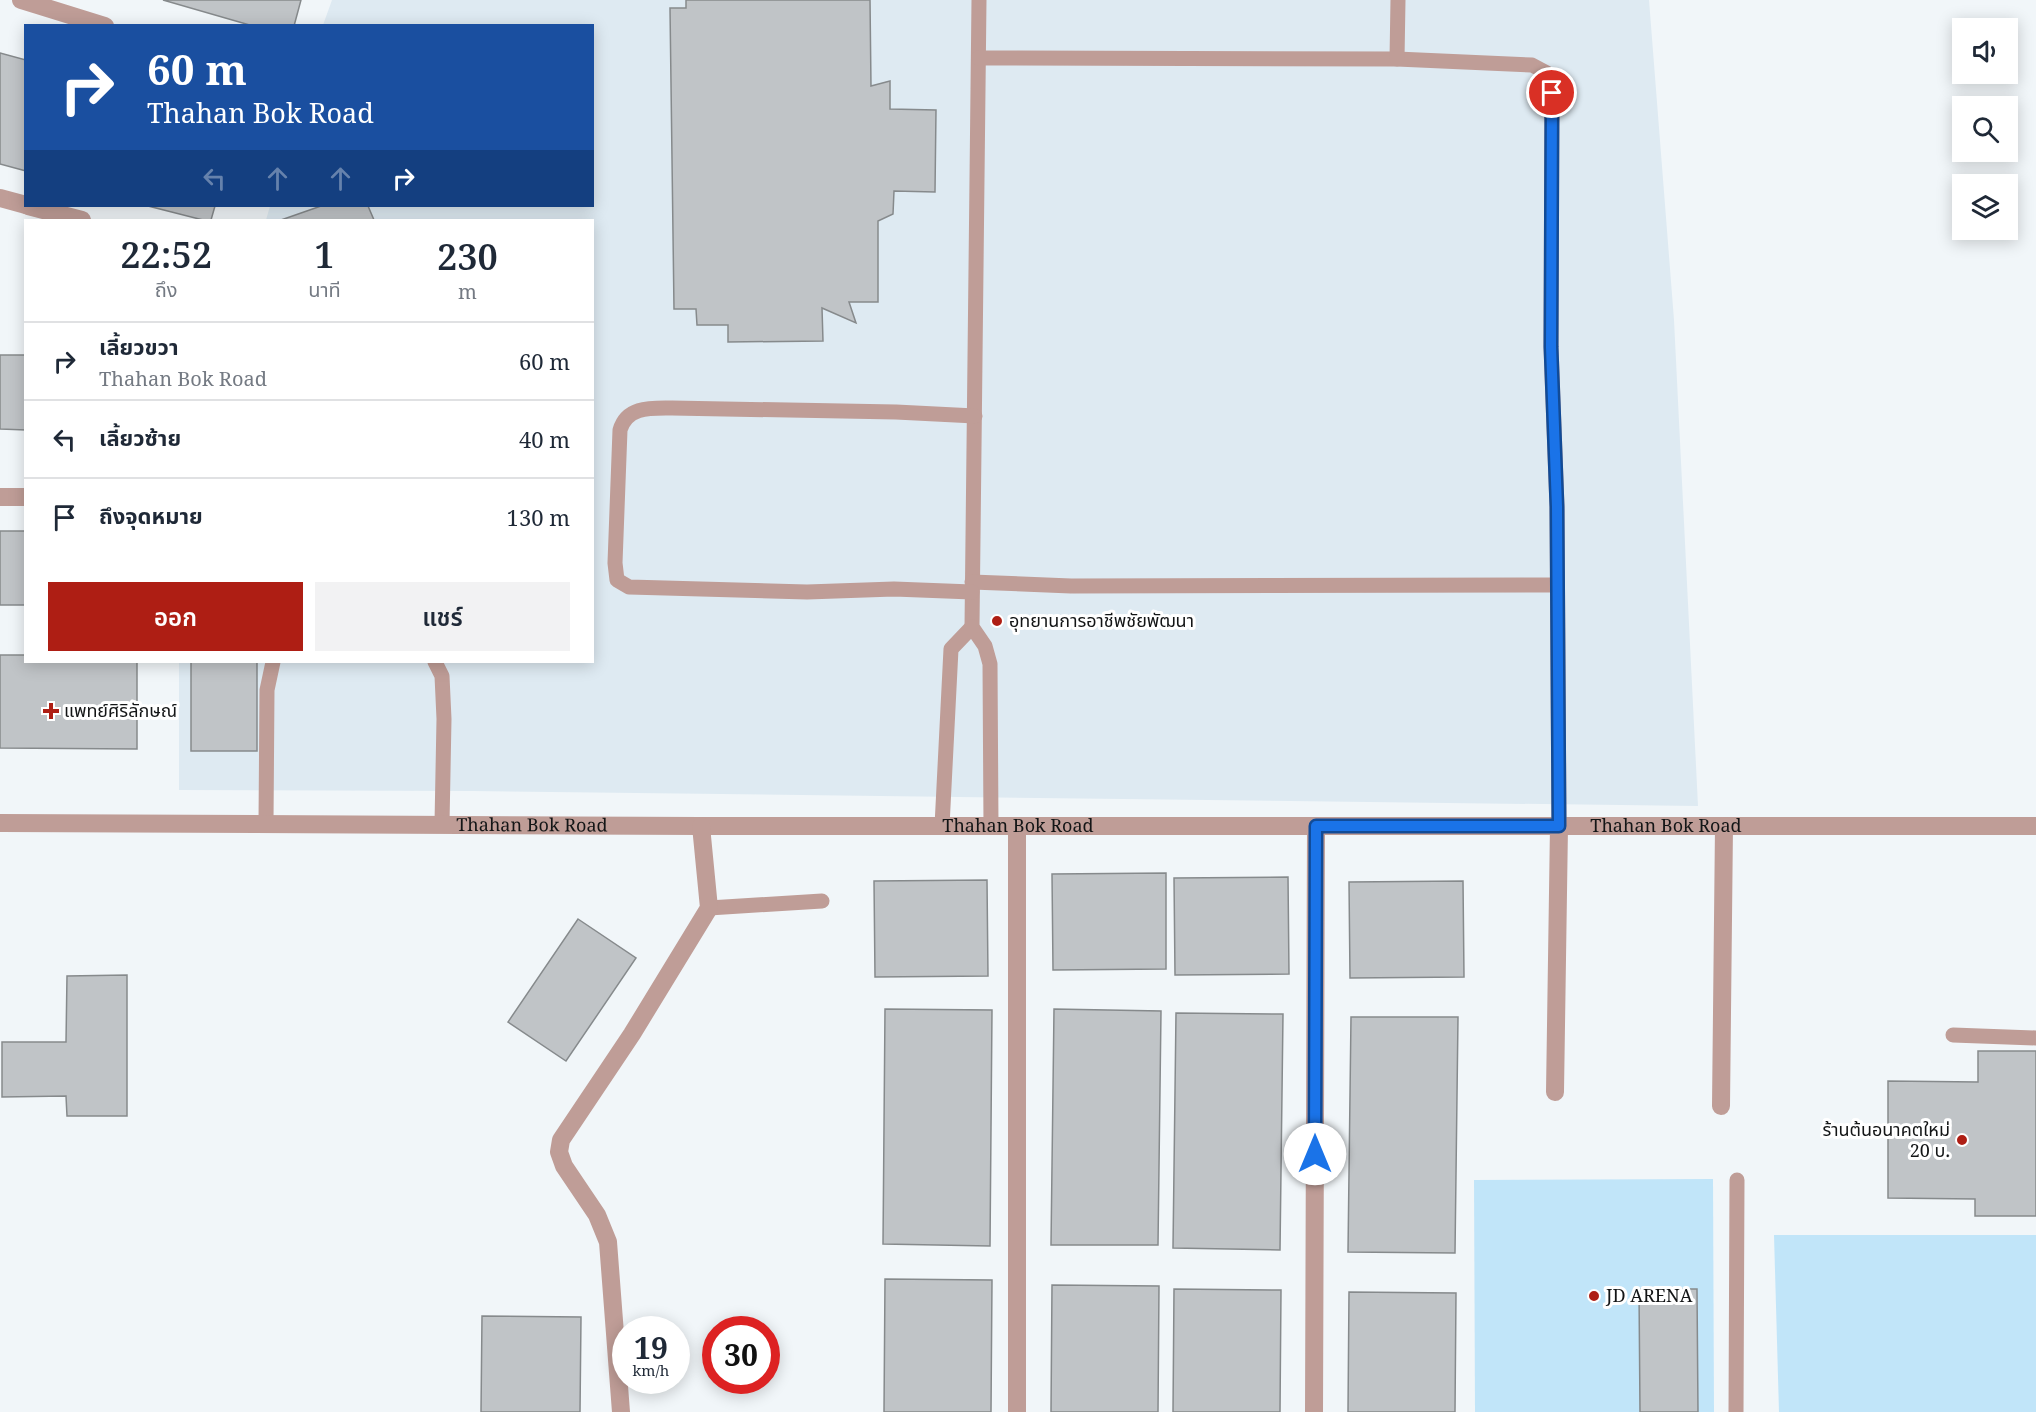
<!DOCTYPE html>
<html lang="th">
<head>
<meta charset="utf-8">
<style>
  :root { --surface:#fff; --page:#f2f2f3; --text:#1f2937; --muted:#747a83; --line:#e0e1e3; --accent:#ae1e14 }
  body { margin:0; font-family:"Noto Serif","Noto Sans Thai",serif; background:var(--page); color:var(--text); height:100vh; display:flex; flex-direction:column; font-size:22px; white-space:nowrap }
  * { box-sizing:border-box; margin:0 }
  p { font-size:20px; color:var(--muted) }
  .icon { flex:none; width:33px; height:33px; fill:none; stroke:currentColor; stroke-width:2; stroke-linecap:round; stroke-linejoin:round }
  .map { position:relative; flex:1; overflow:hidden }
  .drawer { position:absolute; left:24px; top:219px; width:570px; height:444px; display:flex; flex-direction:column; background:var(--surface); border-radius:0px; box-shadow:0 3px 15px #0003 }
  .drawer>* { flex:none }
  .top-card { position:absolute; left:24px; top:24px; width:570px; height:183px; border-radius:0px; box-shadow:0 3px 15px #0003; background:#1a4fa0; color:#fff; overflow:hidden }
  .tools { position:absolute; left:1952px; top:18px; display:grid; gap:12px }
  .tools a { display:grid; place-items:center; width:66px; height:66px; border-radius:0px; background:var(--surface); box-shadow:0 3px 15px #0003; font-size:30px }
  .speed { position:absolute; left:612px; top:1316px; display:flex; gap:12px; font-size:30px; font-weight:700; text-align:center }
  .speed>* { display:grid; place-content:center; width:78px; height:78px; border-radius:50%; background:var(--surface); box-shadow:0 3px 15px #0003; line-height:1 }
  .speed small { font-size:15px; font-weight:400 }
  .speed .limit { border:9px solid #d22; background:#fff; color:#111 }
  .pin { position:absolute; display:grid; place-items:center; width:51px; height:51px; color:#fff; margin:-26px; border:3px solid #fff; border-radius:50%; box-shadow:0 2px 6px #0007 }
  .me { position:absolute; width:66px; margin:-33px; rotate:0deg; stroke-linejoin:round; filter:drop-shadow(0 0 4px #0008) }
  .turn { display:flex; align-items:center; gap:21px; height:126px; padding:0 24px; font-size:27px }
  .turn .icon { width:78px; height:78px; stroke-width:2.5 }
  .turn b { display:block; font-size:42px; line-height:51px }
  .lanes { display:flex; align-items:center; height:57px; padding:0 24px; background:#0003; justify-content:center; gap:30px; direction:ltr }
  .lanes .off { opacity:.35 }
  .eta { display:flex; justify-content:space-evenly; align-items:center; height:102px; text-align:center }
  .eta b { font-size:36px; font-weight:600; line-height:42px }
  .action { display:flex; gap:12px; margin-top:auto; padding:12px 24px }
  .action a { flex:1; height:69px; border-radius:0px; background:var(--accent); color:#fff; font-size:24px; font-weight:600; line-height:69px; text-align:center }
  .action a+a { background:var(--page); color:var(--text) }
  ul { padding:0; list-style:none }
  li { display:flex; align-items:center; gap:18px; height:78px; padding:0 24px; border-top:2px solid var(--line) }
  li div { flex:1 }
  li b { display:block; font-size:22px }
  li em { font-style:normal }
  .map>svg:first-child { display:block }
</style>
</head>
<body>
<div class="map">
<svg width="2036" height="1412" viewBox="0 0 2036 1412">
  <rect width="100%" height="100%" fill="#f1f6f9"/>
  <polygon fill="#deeaf2" points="332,0 1649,0 1674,320 1698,806 473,791 179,790 179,662 592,662 592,220 266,220 270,206 592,206 592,26 323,25"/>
  <g fill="#c1e5f9">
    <polygon points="1713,1179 1714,1412 1475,1412 1474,1180"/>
    <polygon points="1774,1235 2036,1235 2036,1412 1779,1412"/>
  </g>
  <g fill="#c0c4c7" stroke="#868a8c" stroke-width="1.5">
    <polygon points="163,0 301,0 294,26 253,26"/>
    <polygon points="686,0 870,0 871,86 890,81 890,109 936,110 935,192 894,191 893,214 878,221 878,302 849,302 856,323 822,308 823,341 728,342 728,325 697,325 696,309 674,309 670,8 686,8"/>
    <polygon points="0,53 26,60 26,171 0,164"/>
    <polygon points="148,206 215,206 211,220 203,220"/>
    <polygon points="321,206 368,206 374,220 281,220"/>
    <polygon points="0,355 26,355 26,430 0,429"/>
    <rect x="0" y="531" width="26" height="74"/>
    <polygon points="0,655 26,655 26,662 137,662 137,749 0,748"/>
    <rect x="191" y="662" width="66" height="89"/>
    <polygon points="1166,873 1166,969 1053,970 1052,874"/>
    <polygon points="1288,877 1289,974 1175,975 1174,878"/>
    <polygon points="987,880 988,976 875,977 874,881"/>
    <polygon points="1463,881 1464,977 1350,978 1349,882"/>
    <polygon points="578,919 636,958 566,1061 508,1022"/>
    <polygon points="127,975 127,1116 67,1116 66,1096 2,1097 2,1042 66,1042 67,976"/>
    <polygon points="885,1009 992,1010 990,1246 883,1244"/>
    <polygon points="1054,1009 1161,1011 1158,1245 1051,1245"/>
    <polygon points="1176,1013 1283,1014 1280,1250 1173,1248"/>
    <polygon points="1351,1017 1458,1017 1455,1253 1348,1252"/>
    <polygon points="1978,1051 2036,1051 2036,1216 1975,1216 1975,1199 1888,1198 1888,1081 1978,1082"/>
    <polygon points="885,1279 992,1280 991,1412 884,1412"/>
    <polygon points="1052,1285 1159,1286 1158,1412 1051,1412"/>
    <polygon points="1174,1289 1281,1290 1280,1412 1173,1412"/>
    <polygon points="1639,1289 1697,1289 1698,1412 1640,1412"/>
    <polygon points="1349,1292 1456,1293 1455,1412 1348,1412"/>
    <polygon points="482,1316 581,1317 580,1412 481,1412"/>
  </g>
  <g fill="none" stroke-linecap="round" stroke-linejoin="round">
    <g stroke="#bf9d97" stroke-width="15">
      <polyline points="979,0 972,627 985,646 990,664 991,826"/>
      <polyline points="979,58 1397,59 1532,65 1547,73 1552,93 1551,347 1557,507 1559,826"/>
      <polyline points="1397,59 1398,0"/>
      <polyline points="972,582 1071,586 1557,585"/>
      <path d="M972,592L894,589L807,592L629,587L617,580L615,563L620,430C627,406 651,408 672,408L896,412L975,416"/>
      <polyline points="435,662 442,676 444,719 442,824"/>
      <polyline points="266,823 267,690 273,662"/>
      <polyline points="942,826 951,649 972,627"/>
      <polyline points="709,908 822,901"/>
      <polyline points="1953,1035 2036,1038"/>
      <polyline points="1736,1412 1737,1180"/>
    </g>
    <g stroke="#bf9d97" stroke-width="18">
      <polyline points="21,0 105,26"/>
      <polyline points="0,198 26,205"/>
      <polyline points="28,206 82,220"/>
      <polyline points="0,497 26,497"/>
      <path id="s1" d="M0,823L701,826H2036"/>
      <polyline points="1555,1092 1559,826"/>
      <polyline points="1721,1106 1724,826"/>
      <polyline points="621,1412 608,1242 597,1215 564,1166 559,1152 561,1140 632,1034 709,908 701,826"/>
      <polyline points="1017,1412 1017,826"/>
      <polyline points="1314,1412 1316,826"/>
    </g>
  </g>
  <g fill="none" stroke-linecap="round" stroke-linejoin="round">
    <defs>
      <polyline id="route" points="1315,1154 1316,826 1559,826 1557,507 1551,347 1552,93"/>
    </defs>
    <use href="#route" stroke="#114b97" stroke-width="15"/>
    <use href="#route" stroke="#1a73e8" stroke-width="10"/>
  </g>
  <g fill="#ae1e14" stroke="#fff" stroke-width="2">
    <circle cx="997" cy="621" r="6"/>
    <path d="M48 702h6v6h6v6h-6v6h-6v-6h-6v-6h6z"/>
    <circle cx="1962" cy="1140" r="6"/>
    <circle cx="1594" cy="1296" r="6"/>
  </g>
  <g text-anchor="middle" stroke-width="6" stroke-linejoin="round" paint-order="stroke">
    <g font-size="18" fill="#131516" stroke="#fff" text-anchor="start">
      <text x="1009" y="627">อุทยานการอาชีพชัยพัฒนา</text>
      <text x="64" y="717">แพทย์ศิริลักษณ์</text>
      <text x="1950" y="1136" text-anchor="end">ร้านต้นอนาคตใหม่<tspan x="1950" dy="21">20 บ.</tspan></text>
      <text x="1606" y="1302">JD ARENA</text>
    </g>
    <g font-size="18" fill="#131516" stroke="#fff">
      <text dy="6" stroke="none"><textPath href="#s1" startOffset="532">Thahan Bok Road</textPath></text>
      <text dy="6" stroke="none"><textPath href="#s1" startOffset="1018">Thahan Bok Road</textPath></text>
      <text dy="6" stroke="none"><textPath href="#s1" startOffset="1666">Thahan Bok Road</textPath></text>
    </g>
  </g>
</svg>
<div class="tools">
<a><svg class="icon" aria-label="sound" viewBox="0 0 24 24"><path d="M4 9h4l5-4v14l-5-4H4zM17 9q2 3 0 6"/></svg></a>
<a><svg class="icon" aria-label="search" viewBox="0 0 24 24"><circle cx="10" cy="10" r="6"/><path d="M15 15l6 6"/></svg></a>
<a><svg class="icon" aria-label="layers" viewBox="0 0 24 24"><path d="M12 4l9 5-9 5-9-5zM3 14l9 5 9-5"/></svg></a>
</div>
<div class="speed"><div>19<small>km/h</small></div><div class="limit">30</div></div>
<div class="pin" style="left:1552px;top:93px;background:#d93025"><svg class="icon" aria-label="arrive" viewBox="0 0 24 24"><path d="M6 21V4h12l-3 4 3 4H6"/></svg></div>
<svg class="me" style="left:1315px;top:1154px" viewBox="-20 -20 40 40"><circle r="19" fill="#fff"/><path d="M0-13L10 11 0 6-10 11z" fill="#1a73e8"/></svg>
<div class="top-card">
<div class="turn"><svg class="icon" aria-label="right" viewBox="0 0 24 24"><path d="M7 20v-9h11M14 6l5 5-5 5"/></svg><div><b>60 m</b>Thahan Bok Road</div></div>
<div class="lanes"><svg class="icon off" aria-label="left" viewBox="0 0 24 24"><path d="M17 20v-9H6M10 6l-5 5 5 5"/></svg><svg class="icon off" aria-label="ahead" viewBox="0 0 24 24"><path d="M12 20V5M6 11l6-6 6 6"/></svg><svg class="icon off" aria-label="ahead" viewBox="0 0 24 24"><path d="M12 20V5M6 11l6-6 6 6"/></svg><svg class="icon" aria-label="right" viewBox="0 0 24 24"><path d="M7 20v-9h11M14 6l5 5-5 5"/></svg></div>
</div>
<section class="drawer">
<div class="eta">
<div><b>22:52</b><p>ถึง</p></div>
<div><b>1</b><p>นาที</p></div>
<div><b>230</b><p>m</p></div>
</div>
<ul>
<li><svg class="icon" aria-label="right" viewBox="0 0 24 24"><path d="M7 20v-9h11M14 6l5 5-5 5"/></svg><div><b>เลี้ยวขวา</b><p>Thahan Bok Road</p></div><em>60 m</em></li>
<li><svg class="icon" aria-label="left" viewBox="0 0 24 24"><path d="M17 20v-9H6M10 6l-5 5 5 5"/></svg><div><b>เลี้ยวซ้าย</b></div><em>40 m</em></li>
<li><svg class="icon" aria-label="arrive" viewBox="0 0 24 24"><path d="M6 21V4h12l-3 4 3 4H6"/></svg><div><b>ถึงจุดหมาย</b></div><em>130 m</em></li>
</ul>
<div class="action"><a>ออก</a><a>แชร์</a></div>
</section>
</div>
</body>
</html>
